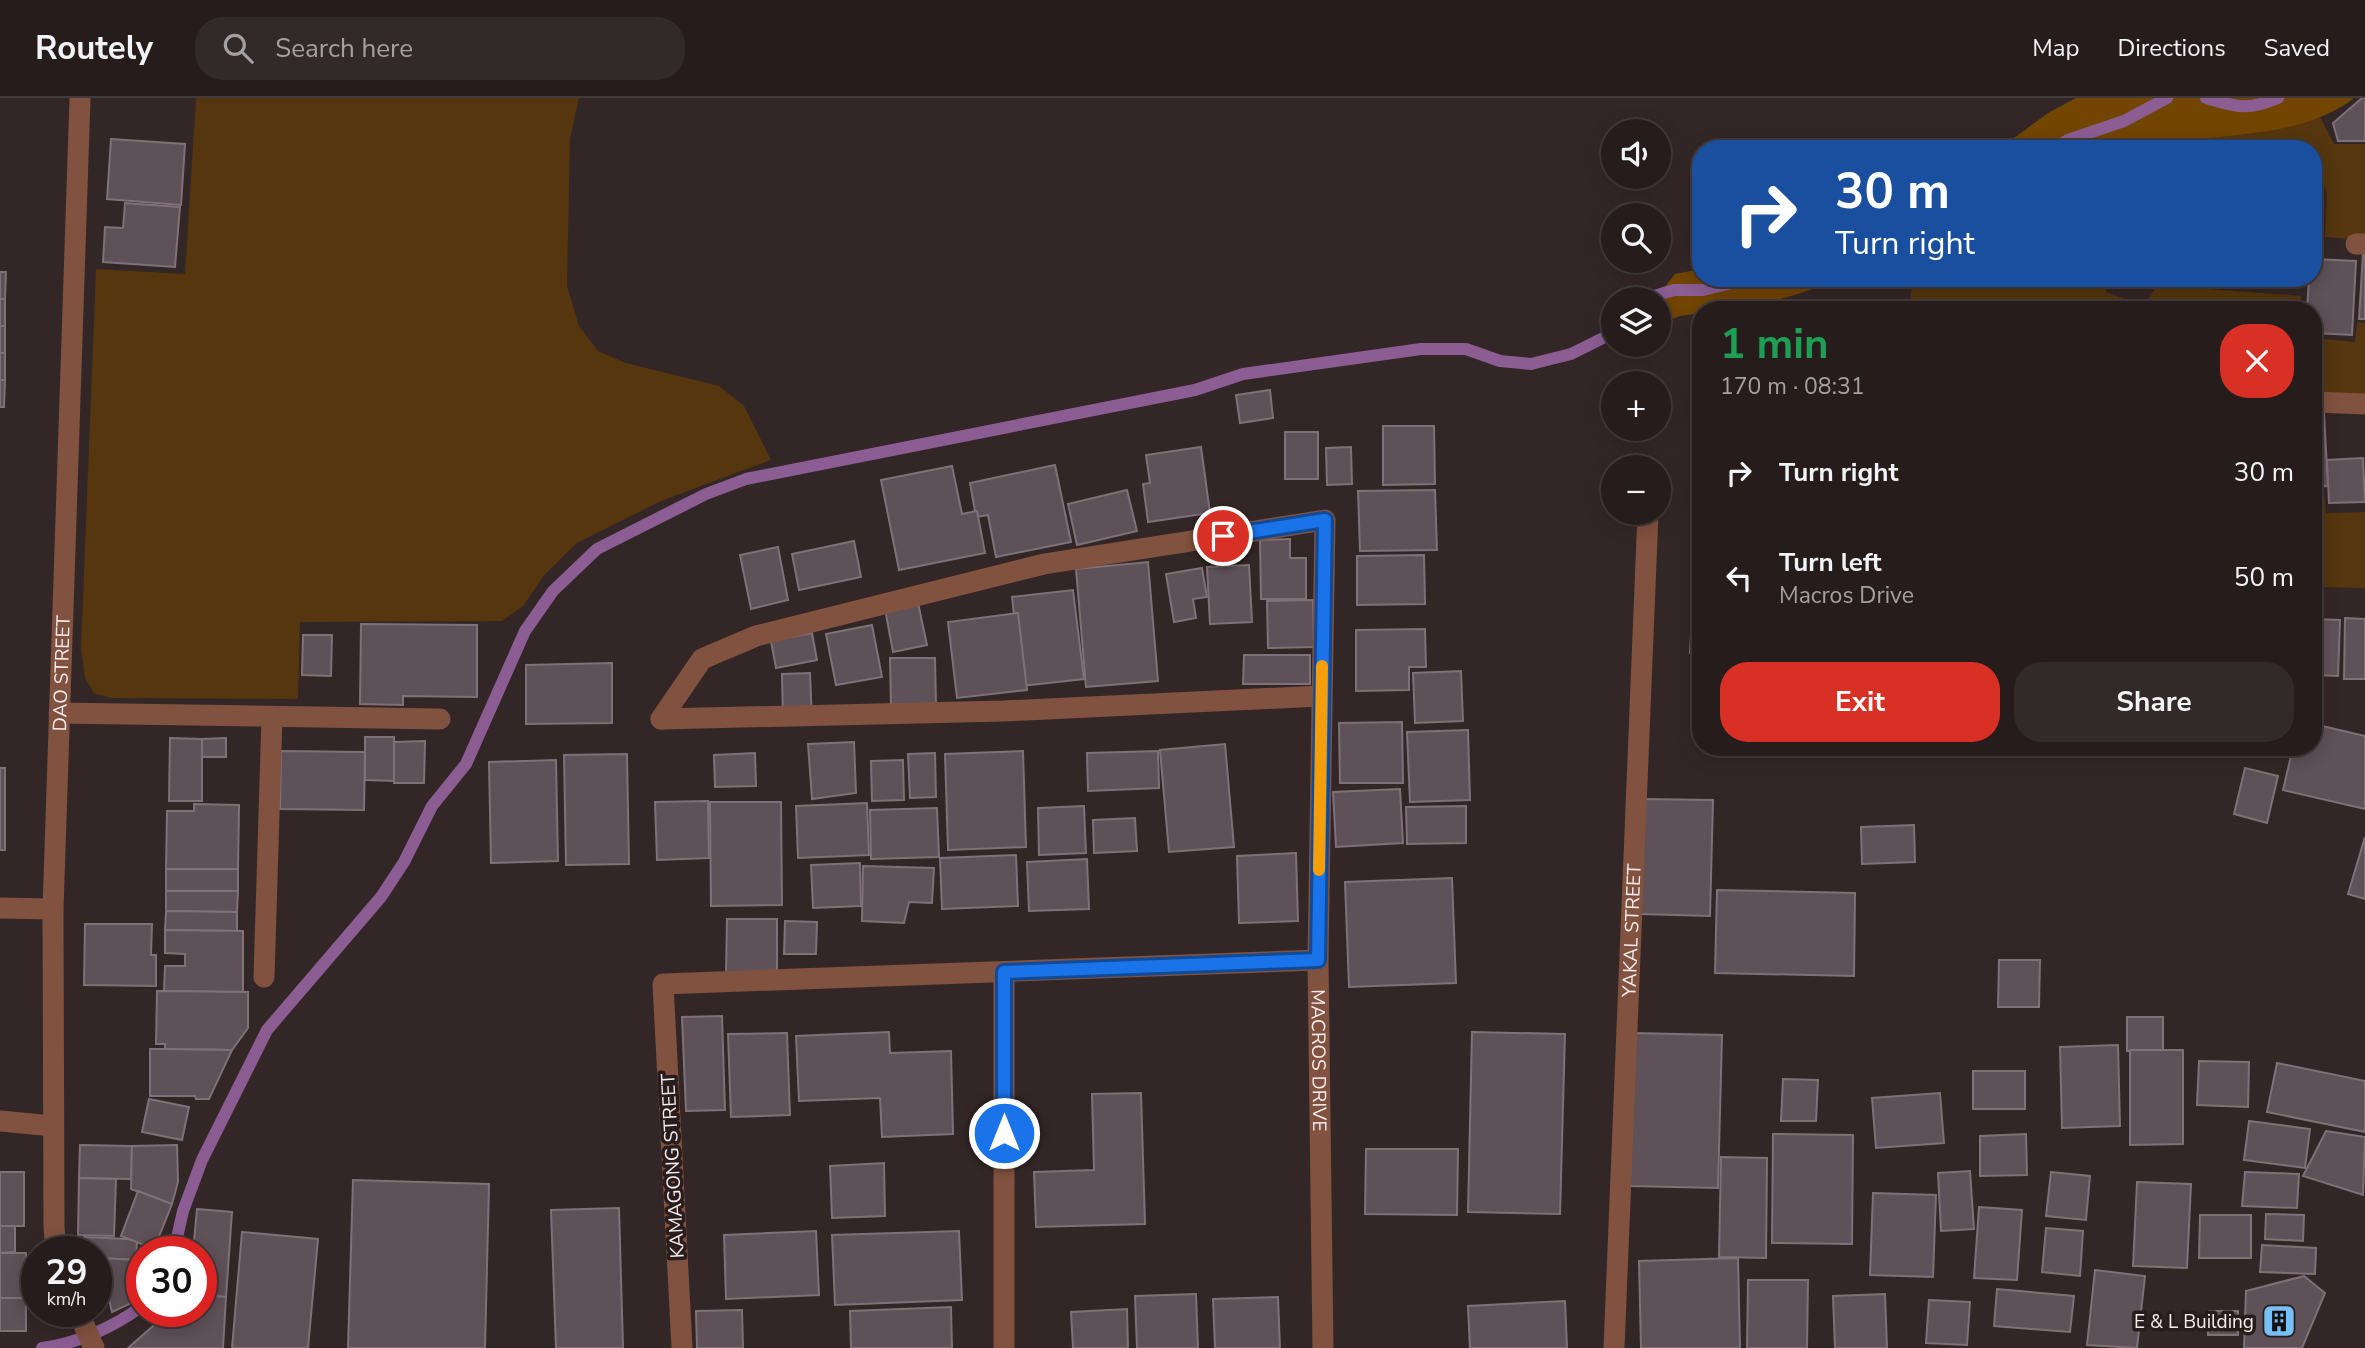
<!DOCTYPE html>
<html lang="en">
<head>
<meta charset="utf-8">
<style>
  :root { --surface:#261c1c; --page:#322929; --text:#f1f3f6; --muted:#a4a1a3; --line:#423a3b; --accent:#d93025 }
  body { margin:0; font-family:"Nunito Sans",sans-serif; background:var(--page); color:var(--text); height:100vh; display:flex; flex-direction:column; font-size:26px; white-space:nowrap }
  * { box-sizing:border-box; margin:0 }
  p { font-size:23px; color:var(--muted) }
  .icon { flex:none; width:38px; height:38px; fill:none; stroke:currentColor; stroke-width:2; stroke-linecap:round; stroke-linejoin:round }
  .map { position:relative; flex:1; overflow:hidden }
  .sheet { position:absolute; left:1692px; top:203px; width:630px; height:455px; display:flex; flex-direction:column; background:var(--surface); border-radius:28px; box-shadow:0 4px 18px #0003,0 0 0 2px var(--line) }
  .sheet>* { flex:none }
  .guide { position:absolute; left:1692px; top:42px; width:630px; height:147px; border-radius:28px; box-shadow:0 4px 18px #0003,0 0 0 2px var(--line); background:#1a4fa0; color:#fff; overflow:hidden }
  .tools { position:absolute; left:1601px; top:21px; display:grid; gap:14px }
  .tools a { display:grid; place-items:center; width:70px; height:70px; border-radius:50%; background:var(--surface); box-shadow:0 4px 18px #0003,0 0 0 2px var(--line); font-size:35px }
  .speed { position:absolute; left:21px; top:1138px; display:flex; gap:14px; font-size:35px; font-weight:700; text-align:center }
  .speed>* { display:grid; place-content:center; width:91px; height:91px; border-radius:50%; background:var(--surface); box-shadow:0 4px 18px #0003,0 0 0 2px var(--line); line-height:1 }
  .speed small { font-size:18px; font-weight:400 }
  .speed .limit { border:10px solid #d22; background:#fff; color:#111 }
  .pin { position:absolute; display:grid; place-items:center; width:60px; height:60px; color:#fff; margin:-30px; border:4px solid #fff; border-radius:50%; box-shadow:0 2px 7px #0007 }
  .me { position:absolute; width:77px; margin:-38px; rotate:0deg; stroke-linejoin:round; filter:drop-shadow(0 0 5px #0008) }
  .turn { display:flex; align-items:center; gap:24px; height:147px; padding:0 28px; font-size:32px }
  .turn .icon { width:91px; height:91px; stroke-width:2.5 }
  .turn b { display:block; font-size:49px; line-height:60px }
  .round { display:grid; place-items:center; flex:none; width:74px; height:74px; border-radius:28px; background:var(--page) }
  .headline { display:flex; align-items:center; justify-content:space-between; height:119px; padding:0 28px }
  h1 { font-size:42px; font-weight:700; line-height:52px; color:#1e9e55 }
  .action { display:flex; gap:14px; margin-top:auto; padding:14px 28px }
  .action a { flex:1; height:80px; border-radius:28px; background:var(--accent); color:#fff; font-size:28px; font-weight:700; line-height:80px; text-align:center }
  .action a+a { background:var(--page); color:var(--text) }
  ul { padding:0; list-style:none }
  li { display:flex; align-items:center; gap:21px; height:105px; padding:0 28px }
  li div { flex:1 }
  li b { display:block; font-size:26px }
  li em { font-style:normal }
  header { display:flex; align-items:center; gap:42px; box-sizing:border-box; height:98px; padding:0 35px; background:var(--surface); border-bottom:2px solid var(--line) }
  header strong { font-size:33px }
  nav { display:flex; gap:38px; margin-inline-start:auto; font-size:24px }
  .search { width:490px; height:63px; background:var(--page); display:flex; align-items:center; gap:18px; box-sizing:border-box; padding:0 24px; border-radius:28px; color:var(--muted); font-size:26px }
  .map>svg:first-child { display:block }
</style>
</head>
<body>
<header>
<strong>Routely</strong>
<div class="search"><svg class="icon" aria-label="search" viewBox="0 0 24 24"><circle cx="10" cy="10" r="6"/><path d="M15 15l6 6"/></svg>Search here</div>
<nav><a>Map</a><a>Directions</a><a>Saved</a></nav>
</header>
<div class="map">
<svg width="2365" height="1250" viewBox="0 0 2365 1250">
  <rect width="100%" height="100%" fill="#332626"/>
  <g fill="#55360e">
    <polygon points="196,0 579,0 570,41 567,188 579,228 598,253 626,265 719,288 744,308 771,362 661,403 577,445 545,476 523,508 502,523 300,524 298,601 110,600 94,595 85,580 81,551 96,171 185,176"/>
    <polygon points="2320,19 2334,46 2365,46 2365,142 2325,139 2327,95 2322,83 2314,81 2314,51 2192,51 2191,40 2253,36"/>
    <polygon points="1913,180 2105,180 2106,194 2131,203 2147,204 2157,187 2301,198 2300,212 1909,212"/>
    <polygon points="2357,224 2365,225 2365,298 2314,296 2314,240 2355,244"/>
    <polygon points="2324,392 2326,415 2365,414 2365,490 2314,489 2314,393"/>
  </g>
  <g fill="#724500">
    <path d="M2076,0H2354C2302,42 2197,40 2132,43L2123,51H1999L2048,15Z"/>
    <path d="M1701,171V180H1841C1795,199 1751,212 1701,212V215L1680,218L1659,226V201H1655L1675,176Z"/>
  </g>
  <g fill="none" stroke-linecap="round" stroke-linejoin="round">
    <g stroke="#8b5d93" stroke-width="12">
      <path d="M2206,0C2238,9 2247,13 2278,0"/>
      <polyline points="2051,51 2068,42 2124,23 2167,0"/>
      <polyline points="1644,201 1674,192 1703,192 1753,180"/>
      <polyline points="174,1153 183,1113 202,1062 267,932 381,799 404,764 432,708 466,666 525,533 553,493 597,451 706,396 746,381 1195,292 1243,276 1421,251 1466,251 1500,263 1531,266 1571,256 1607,238 1614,231"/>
      <path d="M42,1250C76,1246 114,1229 142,1208"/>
    </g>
  </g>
  <g fill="#5e5157" stroke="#7f7177" stroke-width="2">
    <polygon points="2362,0 2365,0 2365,43 2338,43 2333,25"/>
    <polygon points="111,41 185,46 181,107 107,101"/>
    <polygon points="2314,94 2317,94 2314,153"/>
    <polygon points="125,105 180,109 175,169 103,164 105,129 123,130"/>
    <polygon points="2363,156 2365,156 2365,221 2359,221"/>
    <polygon points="2314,161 2356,163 2352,237 2314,235 2314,212 2307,212 2309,180 2314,180"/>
    <polygon points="0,174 6,174 5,201 0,201"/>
    <polygon points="2110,180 2147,180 2146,184"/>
    <polygon points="2182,180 2227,180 2227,189 2182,187"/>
    <polygon points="2233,180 2273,180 2273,184"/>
    <rect x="0" y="201" width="5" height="27"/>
    <rect x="0" y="228" width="5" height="27"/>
    <rect x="0" y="255" width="5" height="27"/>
    <polygon points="0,282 5,282 4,309 0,309"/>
    <polygon points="1270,292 1273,320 1240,325 1236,297"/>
    <polygon points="2314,316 2324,316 2328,388 2314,389"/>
    <polygon points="1383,328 1434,328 1435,386 1383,387"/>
    <rect x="1285" y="334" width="33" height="47"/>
    <polygon points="1201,349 1210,415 1148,424 1143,386 1150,385 1146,357"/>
    <polygon points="1351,349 1352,386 1327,387 1326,350"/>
    <polygon points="2363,360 2365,404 2329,405 2327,362"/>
    <polygon points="1055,367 1071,444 996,459 988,417 976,419 970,385"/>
    <polygon points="952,368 962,416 977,413 985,455 899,472 881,382"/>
    <polygon points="1127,392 1137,433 1077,447 1068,406"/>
    <polygon points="1435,392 1437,452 1360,453 1358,393"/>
    <polygon points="1290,441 1290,460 1306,460 1306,501 1261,501 1260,442"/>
    <polygon points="854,443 861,479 799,492 792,456"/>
    <polygon points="778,449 788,502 751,511 740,457"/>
    <polygon points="1696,452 1701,453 1701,555 1690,555"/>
    <polygon points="1424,457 1425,506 1357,507 1357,458"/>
    <polygon points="1148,464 1158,583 1086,589 1076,471"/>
    <polygon points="1249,467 1252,524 1210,526 1207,469"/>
    <polygon points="1202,470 1207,499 1193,501 1196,520 1174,524 1166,476"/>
    <polygon points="1073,492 1084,581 1022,588 1012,499"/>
    <polygon points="1313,502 1314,549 1268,550 1267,503"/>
    <polygon points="918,505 927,547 893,554 885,511"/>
    <polygon points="1018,515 1027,592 957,600 948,524"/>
    <polygon points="2345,520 2365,521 2365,581 2344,581"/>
    <polygon points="2314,521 2340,522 2338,578 2314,577"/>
    <polygon points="361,526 477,527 477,599 403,598 403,607 360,606"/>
    <polygon points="872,527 882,579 836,587 826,536"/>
    <polygon points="1425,531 1426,569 1409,569 1409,592 1356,593 1356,532"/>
    <polygon points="812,535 817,562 776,570 771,543"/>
    <polygon points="303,537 332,537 331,578 302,577"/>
    <polygon points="1244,557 1310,557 1310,586 1243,586"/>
    <polygon points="890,560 935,560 936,607 891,608"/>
    <polygon points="612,565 612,625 526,626 526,567"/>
    <polygon points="1461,573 1463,623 1415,625 1413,575"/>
    <polygon points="810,575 812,623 783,624 782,576"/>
    <polygon points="1402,624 1403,685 1340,685 1339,625"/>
    <polygon points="2314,626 2365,638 2365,711 2283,692 2293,649 2314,649"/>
    <polygon points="1468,632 1470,702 1410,704 1407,634"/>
    <polygon points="365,639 394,639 394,683 365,682"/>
    <polygon points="170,640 202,641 202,703 169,703"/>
    <polygon points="226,640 226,659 202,659 202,641"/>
    <polygon points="425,643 424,685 394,685 394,644"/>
    <polygon points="854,644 856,695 812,701 808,646"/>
    <polygon points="1225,646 1234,749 1169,754 1160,652"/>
    <polygon points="281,653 365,654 364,712 280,711"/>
    <polygon points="1023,653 1026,749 948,752 945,656"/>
    <polygon points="1158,653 1159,690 1088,693 1087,655"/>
    <polygon points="755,655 756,688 715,689 714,657"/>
    <polygon points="935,655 936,699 910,700 908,656"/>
    <polygon points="627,656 629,766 566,767 564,657"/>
    <polygon points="556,662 558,763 491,765 489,664"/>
    <polygon points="903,662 904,702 872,703 871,663"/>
    <rect x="0" y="670" width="5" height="82"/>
    <polygon points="2245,670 2278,678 2267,725 2234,716"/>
    <polygon points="1400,691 1403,745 1336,749 1333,694"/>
    <polygon points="1643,701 1713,702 1710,818 1640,816"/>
    <polygon points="708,703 709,760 657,762 655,704"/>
    <polygon points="710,704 781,704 782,807 711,808"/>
    <polygon points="867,705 869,757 798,760 796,708"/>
    <polygon points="194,706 239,707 238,771 166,771 167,713 194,713"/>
    <polygon points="1084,708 1086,755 1039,757 1038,710"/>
    <polygon points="1466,708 1466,745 1407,746 1406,709"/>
    <polygon points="937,710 939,759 871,761 870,712"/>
    <polygon points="1135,720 1137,753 1094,755 1093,722"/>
    <polygon points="1914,727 1915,764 1862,766 1861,729"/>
    <polygon points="2365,739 2365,801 2348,796"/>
    <polygon points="1296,755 1298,823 1239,825 1237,758"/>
    <polygon points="1016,757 1018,808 942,811 940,760"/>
    <polygon points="1087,761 1089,811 1029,813 1027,764"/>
    <polygon points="860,765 861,808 813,810 811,767"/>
    <polygon points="863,768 934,770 932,805 909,804 904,825 862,823"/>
    <rect x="166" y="771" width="72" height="22"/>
    <polygon points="1452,780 1456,885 1349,889 1345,784"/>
    <polygon points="1717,792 1855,795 1854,878 1715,875"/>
    <polygon points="166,793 238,793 237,814 166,813"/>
    <polygon points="166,813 237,814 237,833 165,832"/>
    <polygon points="727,821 777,821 777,875 726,875"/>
    <polygon points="785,823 817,824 816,856 784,856"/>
    <polygon points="85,826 152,826 151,857 156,857 156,888 84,887"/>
    <polygon points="165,832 243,833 243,894 164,893 165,868 185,868 185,856 165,855"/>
    <polygon points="1999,862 2040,862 2039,909 1998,909"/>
    <polygon points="157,893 248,894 248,930 232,952 165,951 165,946 156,946"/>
    <polygon points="722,918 725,1012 686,1013 682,919"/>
    <rect x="2127" y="919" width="36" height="34"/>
    <polygon points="889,934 890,955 951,953 953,1036 882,1039 880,1000 799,1003 796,938"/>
    <polygon points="1472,934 1565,936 1560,1116 1468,1114"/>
    <polygon points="787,935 790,1017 731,1019 728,936"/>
    <polygon points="1633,935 1722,937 1718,1090 1630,1088"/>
    <polygon points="2118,947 2120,1028 2062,1030 2060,949"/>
    <polygon points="150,951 165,951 232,952 209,1001 196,1001 195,998 150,998"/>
    <polygon points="2130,952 2183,952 2183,1046 2130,1047"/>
    <polygon points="2199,963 2249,964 2248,1009 2197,1007"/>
    <polygon points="2277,965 2365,983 2365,1034 2267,1014"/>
    <rect x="1973" y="973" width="52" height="38"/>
    <polygon points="1783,981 1818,982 1816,1023 1781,1023"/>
    <polygon points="1141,995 1145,1126 1036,1129 1034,1074 1094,1072 1092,996"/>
    <polygon points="1940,995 1944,1045 1876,1050 1872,1000"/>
    <polygon points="149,1001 189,1009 182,1042 142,1034"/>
    <polygon points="2249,1023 2310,1031 2305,1070 2244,1062"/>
    <polygon points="2326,1033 2365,1039 2363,1097 2303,1078"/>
    <polygon points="1773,1036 1853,1037 1852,1146 1772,1145"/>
    <polygon points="2026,1036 2027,1077 1980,1078 1980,1038"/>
    <polygon points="80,1047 132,1048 131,1081 79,1080"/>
    <polygon points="177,1047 178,1084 172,1106 131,1091 132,1048"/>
    <polygon points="1366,1051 1458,1051 1457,1117 1365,1116"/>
    <polygon points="1721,1059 1767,1060 1766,1160 1719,1159"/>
    <polygon points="884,1065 885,1118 832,1120 830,1068"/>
    <polygon points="1970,1073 1974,1131 1941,1133 1938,1075"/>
    <rect x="0" y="1074" width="24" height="54"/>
    <polygon points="2051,1074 2090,1078 2086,1122 2046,1118"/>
    <polygon points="2245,1074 2299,1076 2297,1110 2242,1108"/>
    <polygon points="79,1080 116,1081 114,1138 78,1137"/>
    <polygon points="353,1082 489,1086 485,1250 348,1250"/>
    <polygon points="2137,1084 2191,1086 2187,1170 2133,1168"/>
    <polygon points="138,1093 172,1106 154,1151 121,1138"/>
    <polygon points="1873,1095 1936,1097 1933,1179 1870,1177"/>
    <polygon points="1979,1109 2022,1112 2017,1182 1974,1180"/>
    <polygon points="619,1110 623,1250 556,1250 551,1112"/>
    <polygon points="197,1111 232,1114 226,1199 201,1197 201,1153 193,1153"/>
    <polygon points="2266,1116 2304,1117 2303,1143 2265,1141"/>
    <polygon points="2200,1117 2251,1117 2251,1160 2199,1160"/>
    <polygon points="0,1128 15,1128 15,1154 0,1155"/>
    <polygon points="2046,1130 2083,1133 2080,1178 2042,1174"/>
    <polygon points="816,1133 819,1197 726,1201 724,1137"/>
    <polygon points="959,1133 962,1202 835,1207 832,1137"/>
    <polygon points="242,1134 318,1141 308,1250 232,1250"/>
    <polygon points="84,1139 128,1141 137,1144 136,1162 96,1160 96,1153 83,1153"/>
    <polygon points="2262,1147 2316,1150 2315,1176 2260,1174"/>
    <rect x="0" y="1155" width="26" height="45"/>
    <polygon points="96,1160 142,1162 142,1194 138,1202 112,1214 106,1189 96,1189"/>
    <polygon points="1738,1160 1740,1250 1641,1250 1639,1163"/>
    <polygon points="2095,1172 2145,1178 2137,1250 2087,1247"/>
    <polygon points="2304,1178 2325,1195 2302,1250 2244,1250 2246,1193"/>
    <polygon points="1748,1182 1808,1182 1807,1250 1747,1250"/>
    <polygon points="1997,1191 2074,1198 2070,1234 1994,1228"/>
    <polygon points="1196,1196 1198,1250 1137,1250 1135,1198"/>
    <polygon points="1885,1196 1887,1250 1835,1250 1833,1198"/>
    <polygon points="201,1197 226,1199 223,1250 128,1250 170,1213 201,1213"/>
    <polygon points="1278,1199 1280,1250 1215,1250 1213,1201"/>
    <rect x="0" y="1200" width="26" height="33"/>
    <polygon points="1929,1202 1970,1204 1967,1247 1926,1245"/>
    <polygon points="1565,1203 1567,1250 1470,1250 1468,1208"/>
    <polygon points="951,1209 952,1250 851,1250 850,1213"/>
    <polygon points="1127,1211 1128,1250 1073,1250 1071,1214"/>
    <polygon points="742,1212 743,1250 697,1250 696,1213"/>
    <polygon points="2209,1213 2238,1213 2238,1237 2208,1237"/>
  </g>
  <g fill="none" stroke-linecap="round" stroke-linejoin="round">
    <g stroke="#81523f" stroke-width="21">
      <polyline points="2356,146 2365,146"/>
      <polyline points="2314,304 2365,306"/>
      <polyline points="59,615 440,621"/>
      <path id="s1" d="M661,621L702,561L756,538L1044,466L1325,422L1318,862L1323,1250"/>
      <polyline points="661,621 1003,613 1321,598"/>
      <polyline points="0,810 53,811"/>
      <polyline points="264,879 272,619"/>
      <polyline points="0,1023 53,1028"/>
      <path id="s2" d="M56,1153L54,1129L53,811L80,0"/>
      <polyline points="78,1213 94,1250"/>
      <polyline points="682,1250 663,886 1318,862"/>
      <polyline points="1004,1250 1004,874"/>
      <path id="s3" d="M1614,1250L1648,415"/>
    </g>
  </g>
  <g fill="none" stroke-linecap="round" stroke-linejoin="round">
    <defs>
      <polyline id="route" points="1004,1035 1004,874 1318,862 1325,422 1223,438"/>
    </defs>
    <use href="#route" stroke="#114b97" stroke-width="18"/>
    <use href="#route" stroke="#1a73e8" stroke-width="12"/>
    <polyline stroke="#f59e0b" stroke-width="12" points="1319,772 1322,568"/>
  </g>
  <defs>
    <symbol id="building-square" viewBox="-11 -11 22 22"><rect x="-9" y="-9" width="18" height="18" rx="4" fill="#76c0f7" stroke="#281c1d"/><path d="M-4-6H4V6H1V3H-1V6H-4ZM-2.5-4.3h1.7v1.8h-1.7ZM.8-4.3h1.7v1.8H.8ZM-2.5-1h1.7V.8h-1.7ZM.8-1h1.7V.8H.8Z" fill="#111"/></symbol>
  </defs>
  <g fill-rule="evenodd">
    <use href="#building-square" x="2260" y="1204" width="38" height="38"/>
  </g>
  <g text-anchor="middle" stroke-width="7" stroke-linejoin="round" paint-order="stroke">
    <g font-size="19" fill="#f6eced" stroke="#281c1d">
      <text dy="7" stroke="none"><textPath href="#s2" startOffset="578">DAO STREET</textPath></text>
      <text dy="7" stroke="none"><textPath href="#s3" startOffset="418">YAKAL STREET</textPath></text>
      <text dy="7" stroke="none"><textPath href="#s1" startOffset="1253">MACROS DRIVE</textPath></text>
      <text transform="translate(672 1068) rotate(-93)" y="7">KAMAGONG STREET</text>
    </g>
    <g font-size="19" fill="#f6eced" stroke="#281c1d" text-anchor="end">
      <text x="2254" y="1230">E &amp; L Building</text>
    </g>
  </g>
</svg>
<div class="tools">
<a><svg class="icon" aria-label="sound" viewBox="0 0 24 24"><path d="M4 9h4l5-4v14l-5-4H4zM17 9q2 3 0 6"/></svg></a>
<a><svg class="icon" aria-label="search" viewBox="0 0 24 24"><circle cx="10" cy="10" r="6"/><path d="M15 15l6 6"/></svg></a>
<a><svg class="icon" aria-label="layers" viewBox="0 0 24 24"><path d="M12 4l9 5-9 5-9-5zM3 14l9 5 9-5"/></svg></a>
<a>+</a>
<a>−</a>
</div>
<div class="speed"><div>29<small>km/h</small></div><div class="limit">30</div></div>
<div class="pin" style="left:1223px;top:438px;background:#d93025"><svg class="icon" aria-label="arrive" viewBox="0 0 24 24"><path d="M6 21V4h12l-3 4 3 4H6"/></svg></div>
<svg class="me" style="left:1004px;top:1035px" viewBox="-20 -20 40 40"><circle r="17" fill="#1a73e8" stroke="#fff" stroke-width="3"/><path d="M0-11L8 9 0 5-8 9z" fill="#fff"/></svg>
<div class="guide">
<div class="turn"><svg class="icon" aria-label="right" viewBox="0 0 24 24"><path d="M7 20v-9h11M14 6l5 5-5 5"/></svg><div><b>30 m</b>Turn right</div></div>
</div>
<section class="sheet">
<div class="headline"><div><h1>1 min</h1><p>170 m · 08:31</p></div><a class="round" style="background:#d93025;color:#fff"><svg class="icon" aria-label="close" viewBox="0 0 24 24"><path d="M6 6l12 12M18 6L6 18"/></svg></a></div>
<ul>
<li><svg class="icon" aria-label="right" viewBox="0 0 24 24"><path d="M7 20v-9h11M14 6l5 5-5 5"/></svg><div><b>Turn right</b></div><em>30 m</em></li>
<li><svg class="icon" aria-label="left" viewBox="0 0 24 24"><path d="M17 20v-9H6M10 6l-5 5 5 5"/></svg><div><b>Turn left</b><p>Macros Drive</p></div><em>50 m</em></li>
</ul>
<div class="action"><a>Exit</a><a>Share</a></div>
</section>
</div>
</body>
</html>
